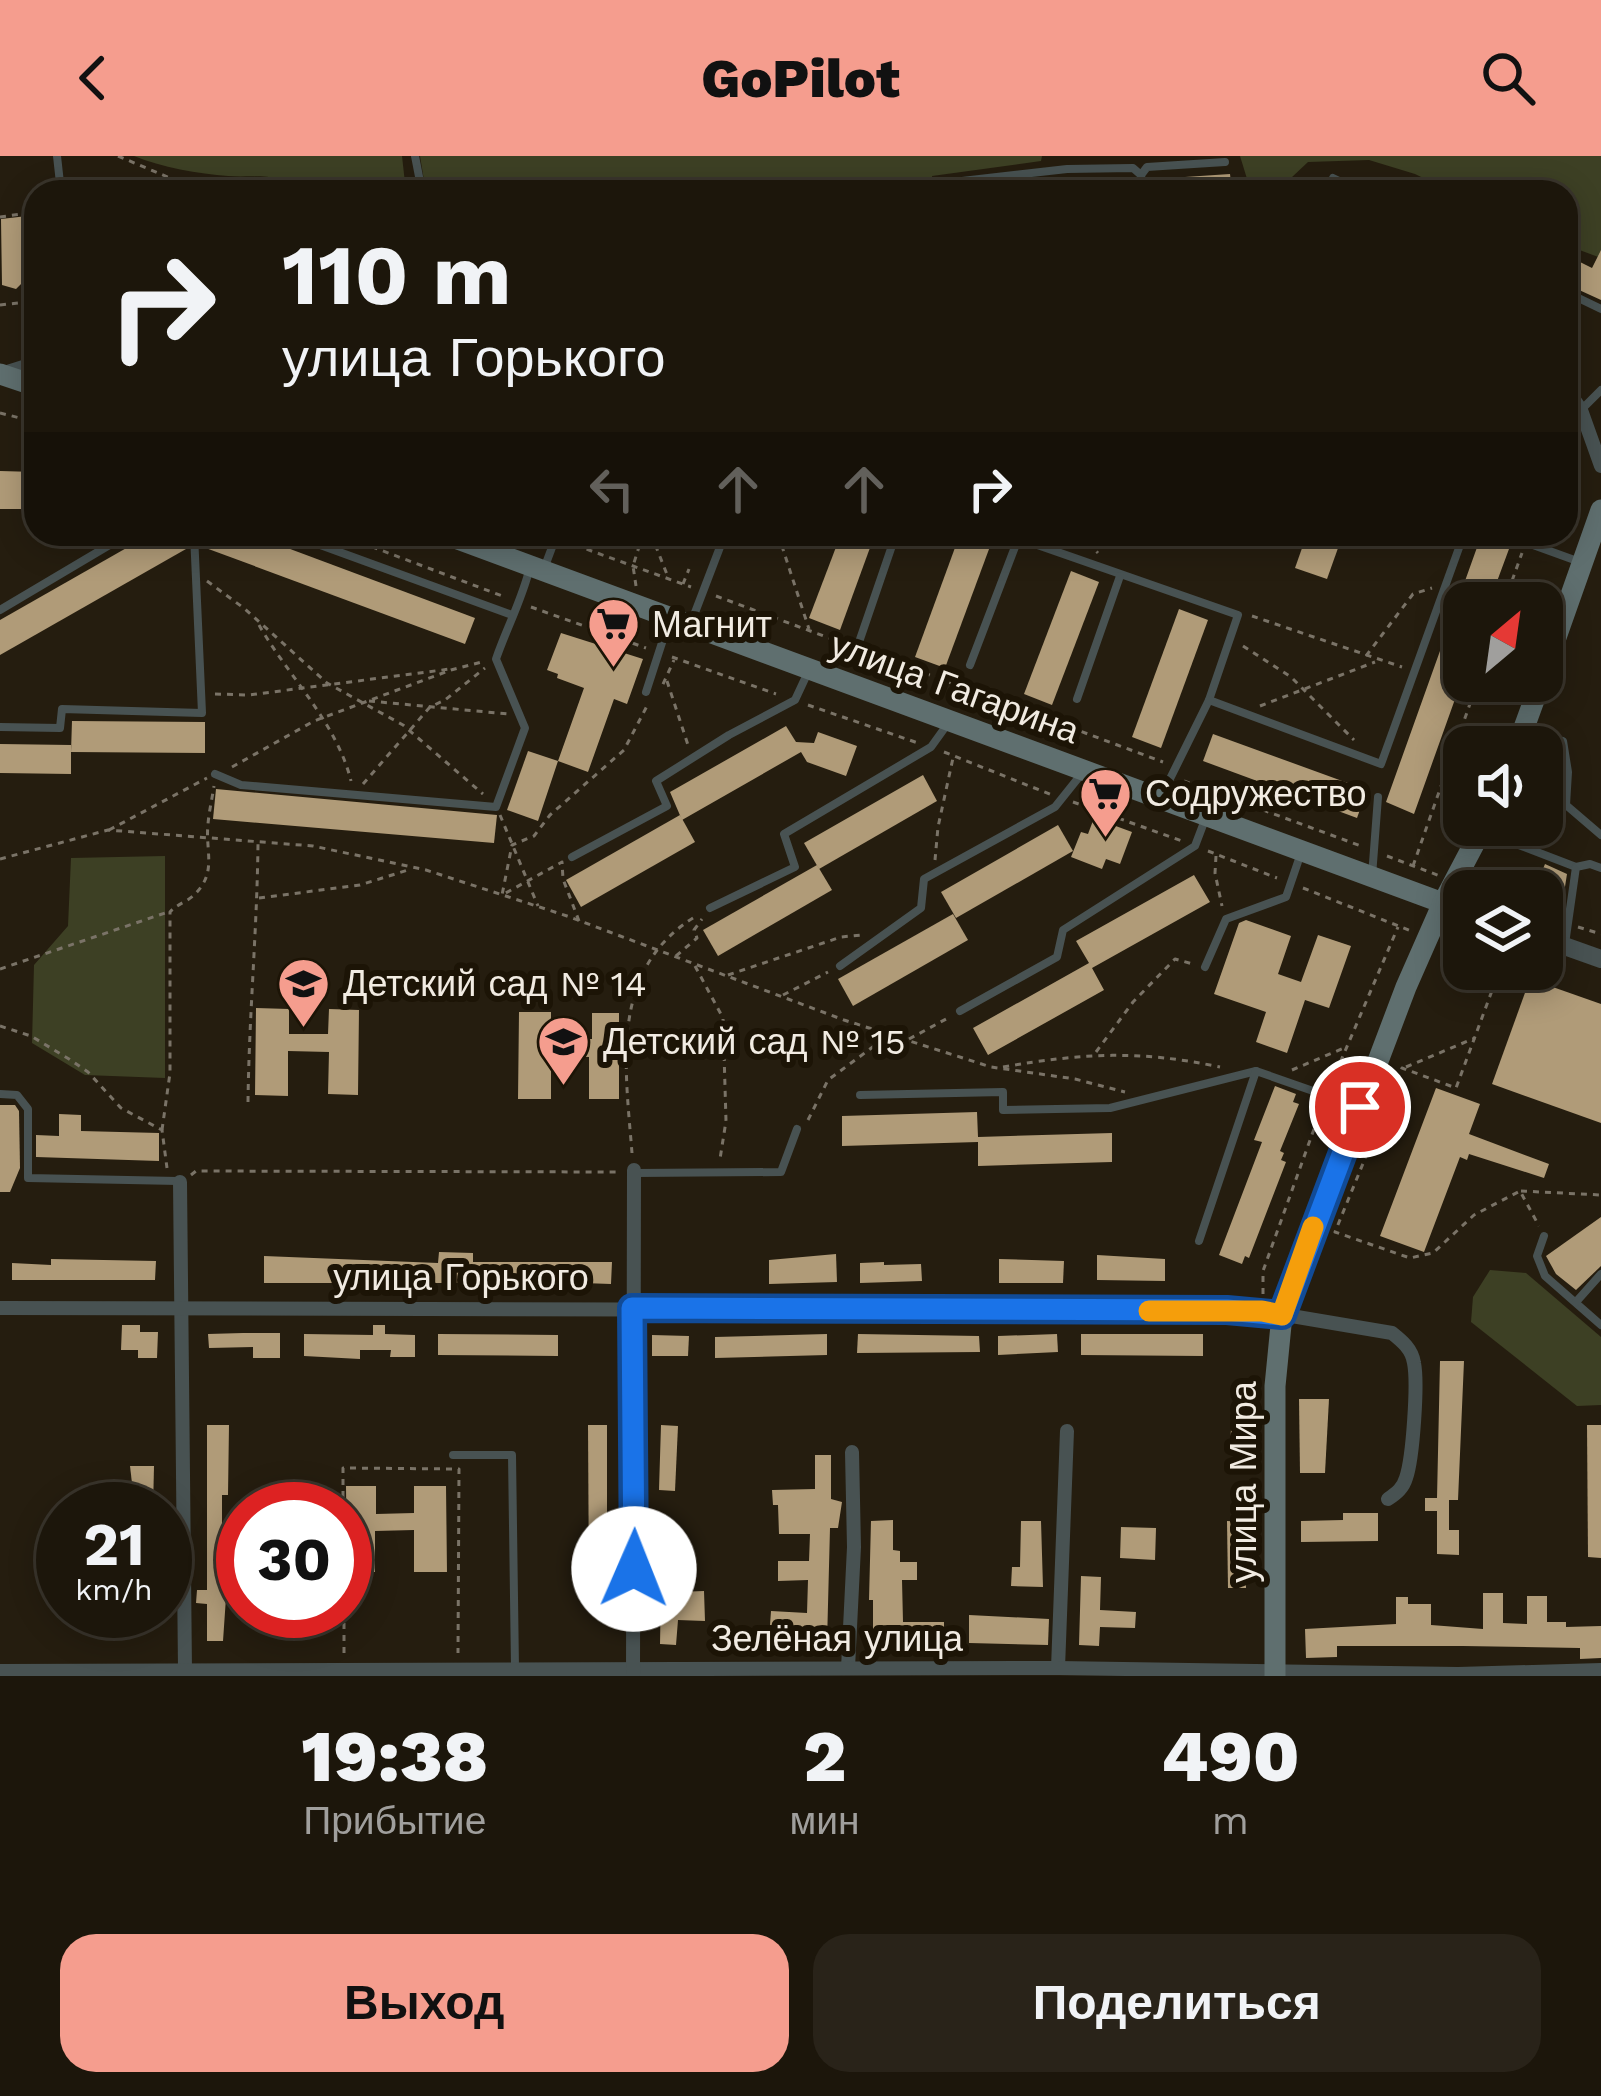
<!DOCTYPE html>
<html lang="ru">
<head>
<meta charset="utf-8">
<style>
  :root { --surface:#1c160b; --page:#292319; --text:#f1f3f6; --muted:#a09f9d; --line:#3a352c; --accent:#f59d8e }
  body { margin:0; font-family:"Work Sans",sans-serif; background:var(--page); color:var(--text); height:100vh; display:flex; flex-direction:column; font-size:45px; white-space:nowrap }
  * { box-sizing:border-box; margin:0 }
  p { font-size:39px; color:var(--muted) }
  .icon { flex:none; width:66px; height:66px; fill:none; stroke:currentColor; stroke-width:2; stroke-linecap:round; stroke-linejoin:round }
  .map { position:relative; height:1520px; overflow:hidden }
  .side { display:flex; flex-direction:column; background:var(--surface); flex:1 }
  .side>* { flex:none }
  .hud { position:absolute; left:24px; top:24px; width:1554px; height:366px; border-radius:36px; box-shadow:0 6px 30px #0003,0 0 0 3px var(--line); background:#1c160b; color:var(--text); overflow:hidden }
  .needle { width:78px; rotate:29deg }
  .controls { position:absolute; left:1443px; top:426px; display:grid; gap:24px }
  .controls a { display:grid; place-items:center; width:120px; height:120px; border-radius:24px; background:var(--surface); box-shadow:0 6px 30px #0003,0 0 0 3px var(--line); font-size:60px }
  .speed { position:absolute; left:36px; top:1326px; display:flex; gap:24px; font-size:60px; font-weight:700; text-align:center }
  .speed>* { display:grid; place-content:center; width:156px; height:156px; border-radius:50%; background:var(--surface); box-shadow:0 6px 30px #0003,0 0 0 3px var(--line); line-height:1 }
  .speed small { font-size:30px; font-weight:400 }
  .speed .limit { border:18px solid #d22; background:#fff; color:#111 }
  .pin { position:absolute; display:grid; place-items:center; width:102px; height:102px; color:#fff; margin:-51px; border:6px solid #fff; border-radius:50%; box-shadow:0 3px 12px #0007 }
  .me { position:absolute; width:132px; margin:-66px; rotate:1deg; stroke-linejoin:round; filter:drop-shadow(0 0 9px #0008) }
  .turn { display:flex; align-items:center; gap:42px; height:252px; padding:0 60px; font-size:54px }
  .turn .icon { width:156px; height:156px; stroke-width:2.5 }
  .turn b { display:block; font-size:84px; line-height:102px }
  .lanes { display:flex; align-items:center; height:114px; padding:0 60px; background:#0003; justify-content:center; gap:60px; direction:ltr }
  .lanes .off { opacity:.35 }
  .eta { display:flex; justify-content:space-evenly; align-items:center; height:204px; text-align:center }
  .eta b { font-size:72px; font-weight:800; line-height:84px }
  .action { display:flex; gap:24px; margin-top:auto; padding:24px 60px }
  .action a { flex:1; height:138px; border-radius:36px; background:var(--accent); color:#111; font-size:48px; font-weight:800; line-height:138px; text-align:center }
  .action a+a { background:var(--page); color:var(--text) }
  header { display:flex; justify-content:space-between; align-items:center; height:156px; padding:0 60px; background:var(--accent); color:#111; font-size:54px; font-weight:800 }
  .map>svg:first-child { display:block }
</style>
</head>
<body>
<header><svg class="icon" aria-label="back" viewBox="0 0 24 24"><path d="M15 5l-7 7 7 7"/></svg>GoPilot<svg class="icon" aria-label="search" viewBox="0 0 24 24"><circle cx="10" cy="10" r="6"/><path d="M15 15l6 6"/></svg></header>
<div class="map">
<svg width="1601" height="1520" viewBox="0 0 1601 1520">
  <rect width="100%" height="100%" fill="#251d0f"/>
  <g fill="#3d4024">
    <path d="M134,0H402L406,36H300C284,15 251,22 228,20C199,18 161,11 134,0Z"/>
    <polygon points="420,0 1042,0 1041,5 932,20 933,36 426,36"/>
    <polygon points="1240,0 1601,0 1601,102 1566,89 1566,36 1452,36 1415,18 1369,4 1308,6 1291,22 1248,26"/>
    <polygon points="165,700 165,922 85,919 32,887 34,809 68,770 71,702"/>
    <polygon points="1490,1114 1526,1117 1601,1181 1601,1249 1577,1250 1471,1166 1473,1141"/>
  </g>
  <g fill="#b09b78">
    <polygon points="1230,18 1232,36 1156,36 1155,23"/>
    <polygon points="1130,21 1131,36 1032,36 1032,26"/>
    <polygon points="36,59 36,125 22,127 16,133 2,129 1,63"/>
    <polygon points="1601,94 1601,144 1566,128 1566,99 1592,112"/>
    <polygon points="0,315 36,316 36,353 0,353"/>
    <polygon points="151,378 179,378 186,393 0,499 0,464"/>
    <polygon points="203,378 250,378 475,462 465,488 203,391"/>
    <polygon points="841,378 875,378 840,474 809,462"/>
    <polygon points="960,378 992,385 945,512 915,501"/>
    <polygon points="1307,378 1343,378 1327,423 1295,412"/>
    <polygon points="1480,383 1509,393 1489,447 1464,447 1464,518 1414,658 1386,646"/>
    <polygon points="1071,415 1099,426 1052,549 1024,538"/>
    <polygon points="1179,453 1208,464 1161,592 1132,581"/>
    <polygon points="561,477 643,503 627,548 614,543 588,616 558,605 584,532 557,522 558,518 547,514"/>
    <polygon points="72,565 205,566 205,597 71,596"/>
    <polygon points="786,570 796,586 814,587 818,576 857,590 846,620 807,606 801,596 682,664 670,636"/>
    <polygon points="1213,578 1367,634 1357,662 1203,605"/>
    <polygon points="0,588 71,589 71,618 0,617"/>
    <polygon points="528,595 558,605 538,665 507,654"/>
    <polygon points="923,619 937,645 819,713 804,687"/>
    <polygon points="216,633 497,659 494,687 213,663"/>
    <polygon points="680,659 695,686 581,751 566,724"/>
    <polygon points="1094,662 1132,676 1120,708 1106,703 1102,713 1071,701 1081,676 1088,678"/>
    <polygon points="1058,669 1073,695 956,762 941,736"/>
    <polygon points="1545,708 1567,718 1564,737 1555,733 1543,765 1542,735 1534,735"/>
    <polygon points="817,709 832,734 718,800 703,774"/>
    <polygon points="1194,719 1210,746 1092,812 1104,834 988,899 973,872 1089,807 1076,785"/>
    <polygon points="953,758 968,784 853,850 838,823"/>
    <polygon points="1246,764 1291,780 1278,818 1301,826 1318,779 1351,790 1329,852 1305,844 1287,897 1256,886 1266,856 1214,838 1239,767"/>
    <polygon points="1530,823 1601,848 1601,967 1492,928"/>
    <polygon points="256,852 289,853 289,878 328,878 329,853 359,854 358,939 328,938 329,896 288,895 288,940 255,939"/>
    <polygon points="519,856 551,856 551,883 592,883 592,857 619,857 619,943 589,943 589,901 551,900 551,943 518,943"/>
    <polygon points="1275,930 1296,938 1293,946 1299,948 1280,995 1284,997 1281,1004 1286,1006 1249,1102 1245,1100 1242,1108 1219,1099 1262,986 1254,984"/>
    <polygon points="1436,932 1480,948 1469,978 1549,1008 1544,1022 1469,998 1467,1004 1460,1001 1424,1096 1380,1080"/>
    <polygon points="0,949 15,949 19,955 20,1012 10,1036 0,1036"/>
    <polygon points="977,956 978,981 1112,977 1112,1006 978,1010 978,986 842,990 842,960"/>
    <polygon points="59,958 81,959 81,975 159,977 159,1005 36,1001 36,979 59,980"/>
    <polygon points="1601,1061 1601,1110 1576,1134 1556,1118 1546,1100"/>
    <polygon points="439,1096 473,1097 473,1106 612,1106 611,1128 583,1127 583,1123 516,1124 516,1127 264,1127 264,1100 438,1107"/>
    <polygon points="836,1098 837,1126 769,1128 769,1104"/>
    <polygon points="1097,1099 1165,1103 1165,1125 1097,1124"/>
    <polygon points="51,1103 156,1105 155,1124 12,1124 12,1107 51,1109"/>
    <polygon points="999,1103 1064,1105 1063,1127 999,1127"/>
    <polygon points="884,1106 884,1109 921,1108 922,1125 860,1127 860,1107"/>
    <polygon points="122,1169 140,1169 140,1176 158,1176 157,1202 138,1202 138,1194 121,1194"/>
    <polygon points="373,1169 385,1169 385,1178 415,1179 415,1201 390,1201 391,1194 360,1194 360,1203 304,1200 304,1178 373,1179"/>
    <polygon points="243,1177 280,1177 280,1202 253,1202 253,1191 209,1192 208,1178"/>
    <polygon points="438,1178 558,1179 558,1200 438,1199"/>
    <polygon points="827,1178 827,1199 715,1202 715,1181"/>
    <polygon points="858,1178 979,1180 980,1196 857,1197"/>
    <polygon points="1057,1178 1058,1196 998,1199 998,1180"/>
    <polygon points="1081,1178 1203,1178 1203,1200 1081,1199"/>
    <polygon points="652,1179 689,1180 688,1200 652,1200"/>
    <polygon points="1440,1205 1464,1205 1458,1344 1449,1344 1449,1374 1459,1374 1459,1399 1437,1398 1437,1355 1425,1355 1425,1342 1437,1342"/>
    <polygon points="1235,1236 1251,1236 1248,1294 1229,1293"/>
    <polygon points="1299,1243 1329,1243 1325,1317 1300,1317"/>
    <polygon points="207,1269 229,1269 228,1339 222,1339 222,1375 226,1375 226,1409 242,1410 241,1428 227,1427 223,1485 207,1485 207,1448 196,1447 197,1434 207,1434"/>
    <polygon points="588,1269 607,1269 607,1435 589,1435"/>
    <polygon points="661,1269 678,1270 675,1335 659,1334"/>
    <polygon points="1587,1269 1601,1269 1601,1402 1588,1401"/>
    <polygon points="815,1299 831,1299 831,1343 842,1346 838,1372 830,1372 827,1487 800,1487 801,1470 770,1469 771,1455 807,1457 808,1424 778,1425 778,1405 809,1405 810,1378 779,1378 778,1349 773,1349 772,1334 815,1333"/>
    <polygon points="130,1310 154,1310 153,1353 135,1353"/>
    <polygon points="346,1330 376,1330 376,1358 414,1357 414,1330 446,1330 447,1416 414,1416 414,1374 375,1375 375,1416 347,1416"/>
    <polygon points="1343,1357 1378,1357 1378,1385 1301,1386 1301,1365 1343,1364"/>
    <polygon points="893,1364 893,1394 900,1395 900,1406 917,1406 917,1424 902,1424 903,1466 944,1466 944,1493 873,1493 873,1444 869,1444 871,1365"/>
    <polygon points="1021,1365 1041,1365 1043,1431 1011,1430 1012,1411 1020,1411"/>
    <polygon points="1227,1365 1247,1366 1246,1432 1228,1432"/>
    <polygon points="1121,1371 1156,1372 1155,1404 1120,1402"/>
    <polygon points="1081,1420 1101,1421 1100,1454 1136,1456 1135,1472 1100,1471 1099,1490 1079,1489"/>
    <polygon points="677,1432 677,1436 704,1435 705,1465 678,1464 676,1489 660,1488 661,1433"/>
    <polygon points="1483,1437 1503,1437 1503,1467 1527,1468 1527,1440 1547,1440 1547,1466 1566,1466 1566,1471 1601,1470 1601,1502 1580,1503 1580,1492 1463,1490 1337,1490 1337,1501 1306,1502 1305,1473 1396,1468 1396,1441 1408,1441 1408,1448 1431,1448 1431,1469 1483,1473"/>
    <polygon points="969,1459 1049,1463 1048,1489 969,1487"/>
  </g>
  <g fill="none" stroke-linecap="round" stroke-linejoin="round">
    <g stroke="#7a7367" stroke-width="3" stroke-dasharray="6 6" stroke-linecap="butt">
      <polyline points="118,0 177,25 223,36"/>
      <polyline points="143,36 167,22"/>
      <polyline points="0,61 36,56"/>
      <polyline points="0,149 36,145"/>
      <polyline points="0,257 36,266"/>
      <polyline points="1566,308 1577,294"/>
      <polyline points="338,378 505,441"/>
      <polyline points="651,378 668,421"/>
      <polyline points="778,378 809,473"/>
      <polyline points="1080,378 1098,397"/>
      <polyline points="564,385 691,431"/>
      <polyline points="207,425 245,453 327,527 403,569 483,638"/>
      <polyline points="683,428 689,413"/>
      <polyline points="636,430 633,410 643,378"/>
      <polyline points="716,440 848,489"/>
      <polyline points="1504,447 1522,397"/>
      <polyline points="531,451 646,492"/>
      <polyline points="1252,460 1402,511"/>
      <path d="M259,469C288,520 337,567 351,625"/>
      <polyline points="1243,490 1291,521 1354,584"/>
      <polyline points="868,496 1163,606"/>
      <polyline points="1366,500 1413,438 1432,432"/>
      <polyline points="672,501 776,538"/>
      <polyline points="938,520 957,513"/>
      <polyline points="667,525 688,589"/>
      <polyline points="663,528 674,504"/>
      <polyline points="215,538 249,539 450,513"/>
      <polyline points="369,545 508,558"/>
      <polyline points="808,549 918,587"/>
      <polyline points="1260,550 1375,506"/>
      <polyline points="944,596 1052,639"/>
      <polyline points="232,611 314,565 451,514 482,506"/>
      <polyline points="1184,625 1361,690"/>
      <polyline points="363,628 430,551 445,544 485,512"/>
      <polyline points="1073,646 1182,685"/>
      <polyline points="500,659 538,750"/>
      <polyline points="109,674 207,622"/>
      <polyline points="1208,695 1277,722"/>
      <polyline points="1216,700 1215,717 1222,750"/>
      <polyline points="1387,700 1440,720"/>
      <polyline points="0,703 108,674 313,690 426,714 567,760 844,864 991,911 1075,923 1125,936"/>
      <polyline points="935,704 938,671 953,602"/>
      <polyline points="1413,710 1478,525"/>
      <polyline points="1471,731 1481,735"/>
      <polyline points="1303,732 1411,775"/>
      <polyline points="259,742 360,729 408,714"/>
      <polyline points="1542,761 1558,765"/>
      <polyline points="579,765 563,723 562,706 502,739 512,689 534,680 550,659 624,594 647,550"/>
      <polyline points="1578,771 1601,778"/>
      <polyline points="1443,787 1464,795"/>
      <polyline points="676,800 697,782 694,774 702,763"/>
      <polyline points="695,810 723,862 726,965 720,1003"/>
      <polyline points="0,813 168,756"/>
      <polyline points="1500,813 1456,932 1402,912 1335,1076 1410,1102 1433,1097 1474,1059 1520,1035 1539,1070"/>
      <polyline points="728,819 841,781 862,779"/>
      <polyline points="783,839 828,816"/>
      <polyline points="0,870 31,880 69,903 88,916 121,952 162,974 167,1012"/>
      <polyline points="909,883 948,862"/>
      <polyline points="1096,896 1133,846 1175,803 1193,808"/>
      <path d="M1003,911C1084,897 1139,894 1220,911"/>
      <polyline points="1406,911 1475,882"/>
      <polyline points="1292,914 1344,892"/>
      <polyline points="1331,928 1398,771"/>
      <path d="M248,946C249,860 257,775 258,688"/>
      <polyline points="808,964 828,924 885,882"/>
      <path d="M162,974L170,917V756C177,748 185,747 193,740C218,717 205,696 208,668C209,656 212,643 214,630"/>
      <path d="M632,997C625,908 609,811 698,759"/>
      <polyline points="191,1019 196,1015 618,1016"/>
      <polyline points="1521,1035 1601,1039"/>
      <polyline points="1263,1138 1263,1115 1323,948"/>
      <polyline points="343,1353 343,1312 459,1313 458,1497"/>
      <polyline points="344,1455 344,1498"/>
    </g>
    <g stroke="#485252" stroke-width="8">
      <polyline points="57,0 61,36"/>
      <polyline points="415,0 422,36"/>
      <polyline points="1141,19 1147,11 1225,6"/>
      <polyline points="1333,22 1362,36"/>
      <polyline points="962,25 1067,13 1133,12 1141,19 1143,36"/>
      <polyline points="1566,136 1601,153"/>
      <polyline points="1581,254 1601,234"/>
      <polyline points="290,378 512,459"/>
      <polyline points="1006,378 1238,459 1209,544 1161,641"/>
      <polyline points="1503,378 1580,406"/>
      <polyline points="545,410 557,378"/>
      <polyline points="0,454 128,378"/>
      <polyline points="691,467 725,378"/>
      <polyline points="857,492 896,378"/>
      <polyline points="970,509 1018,383"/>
      <polyline points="646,536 670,462"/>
      <polyline points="1077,543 1120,420"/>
      <polyline points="1209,544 1381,608 1464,378"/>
      <polyline points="0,571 60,572 62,553 202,557 194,378"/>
      <polyline points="1527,575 1563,585 1568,616 1566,649 1601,679"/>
      <path d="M215,618L241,629L496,651L525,572L496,503C507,471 522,444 530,411"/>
      <polyline points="1501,669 1516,688 1576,711 1565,788"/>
      <polyline points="572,701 667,650 656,625 729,579 795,544 809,514"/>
      <polyline points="1576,711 1590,708 1601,712"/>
      <polyline points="1372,720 1378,641"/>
      <polyline points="710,752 795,711 784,678 931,591 949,566"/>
      <polyline points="840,810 921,752 924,723 1055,651 1083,616"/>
      <polyline points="1205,811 1226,763 1286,741 1301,697"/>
      <polyline points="960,855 1057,801 1063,774 1195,690 1206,661"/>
      <polyline points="0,938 17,939 28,953 28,1022 178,1025"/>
      <polyline points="860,939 1003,936 1003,954 1110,952 1256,915"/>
      <polyline points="636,1017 781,1016 797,973"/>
      <polyline points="1544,1080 1537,1100 1545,1120 1601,1169"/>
      <polyline points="1199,1085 1256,915 1359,951"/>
      <polyline points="1576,1146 1601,1118"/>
      <polyline points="453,1299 512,1299 515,1512"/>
    </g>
    <g stroke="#485252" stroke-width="14">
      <polyline points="1,218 36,207"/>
      <polyline points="1566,232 1581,254 1601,310"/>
      <polyline points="180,1026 185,1514"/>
      <path d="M0,1152L1262,1155L1392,1177C1402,1185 1412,1193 1414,1207C1418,1227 1413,1302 1406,1322C1403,1332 1397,1337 1388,1343"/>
      <polyline points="848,1512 854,1391 852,1296"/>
      <polyline points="1058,1512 1067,1275"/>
      <polyline points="0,1515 1058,1512 1458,1518 1601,1514"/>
      <polyline points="633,1519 634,1014"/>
    </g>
    <g stroke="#485252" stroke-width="18">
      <polyline points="1443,747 1464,754"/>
      <polyline points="1542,782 1601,803"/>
    </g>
    <g stroke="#5f6f6f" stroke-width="21">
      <polyline points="0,218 36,230"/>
      <polyline points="444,378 1443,747"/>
      <polyline points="1542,521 1601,354"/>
      <polyline points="1517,591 1541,525"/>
      <polyline points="1275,1520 1275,1230 1282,1159 1406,831 1443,747 1484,669"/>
    </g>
  </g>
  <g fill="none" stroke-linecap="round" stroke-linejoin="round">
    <defs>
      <polyline id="route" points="634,1413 632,1152 1227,1154 1282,1159 1360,951"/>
    </defs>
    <use href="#route" stroke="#114b97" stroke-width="30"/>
    <use href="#route" stroke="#1a73e8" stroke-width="21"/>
    <polyline stroke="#f59e0b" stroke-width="21" points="1149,1155 1262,1155 1282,1159 1313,1071"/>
  </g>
  <defs>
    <symbol id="supermarket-pin" viewBox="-11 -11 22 30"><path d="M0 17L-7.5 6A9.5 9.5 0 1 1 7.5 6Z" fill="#f59d8e" stroke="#1c1406"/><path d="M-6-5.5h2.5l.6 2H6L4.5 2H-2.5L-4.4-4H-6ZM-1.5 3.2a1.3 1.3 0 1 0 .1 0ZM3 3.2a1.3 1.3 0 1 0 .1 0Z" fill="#111"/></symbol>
    <symbol id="school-pin" viewBox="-11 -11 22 30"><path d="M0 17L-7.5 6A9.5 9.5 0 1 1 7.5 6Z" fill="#f59d8e" stroke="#1c1406"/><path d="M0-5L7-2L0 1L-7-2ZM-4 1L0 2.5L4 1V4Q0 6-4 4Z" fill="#111"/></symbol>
  </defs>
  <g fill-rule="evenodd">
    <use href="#supermarket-pin" x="584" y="438" width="59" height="81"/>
    <use href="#supermarket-pin" x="1076" y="608" width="59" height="81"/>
    <use href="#school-pin" x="274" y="798" width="59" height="81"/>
    <use href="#school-pin" x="534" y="856" width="59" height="81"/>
  </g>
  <g text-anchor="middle" stroke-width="12" stroke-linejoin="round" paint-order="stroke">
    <g font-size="36" fill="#f1ebe2" stroke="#1c1406" text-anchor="start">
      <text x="652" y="481">Магнит</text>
      <text x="1145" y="650">Содружество</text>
      <text x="343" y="840">Детский сад № 14</text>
      <text x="603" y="898">Детский сад № 15</text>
    </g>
    <g font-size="36" fill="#f1ebe2" stroke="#1c1406">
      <text transform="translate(955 531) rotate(20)" y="13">улица Гагарина</text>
      <text x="461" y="1134">улица Горького</text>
      <text transform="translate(1243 1326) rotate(-90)" y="13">улица Мира</text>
      <text x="837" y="1495">Зелёная улица</text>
    </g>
  </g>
</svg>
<div class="controls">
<a><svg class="needle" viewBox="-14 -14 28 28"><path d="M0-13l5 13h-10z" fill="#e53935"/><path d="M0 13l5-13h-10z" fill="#a09f9d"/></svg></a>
<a><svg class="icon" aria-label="sound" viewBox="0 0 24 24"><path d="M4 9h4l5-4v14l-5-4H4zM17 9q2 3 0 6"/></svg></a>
<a><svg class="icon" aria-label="layers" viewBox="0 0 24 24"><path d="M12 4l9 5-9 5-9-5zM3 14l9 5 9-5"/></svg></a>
</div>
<div class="speed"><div>21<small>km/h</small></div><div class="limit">30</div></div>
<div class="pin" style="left:1360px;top:951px;background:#d93025"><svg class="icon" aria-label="arrive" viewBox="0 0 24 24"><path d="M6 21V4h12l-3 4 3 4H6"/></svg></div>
<svg class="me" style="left:634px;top:1413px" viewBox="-20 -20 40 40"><circle r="19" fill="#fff"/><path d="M0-13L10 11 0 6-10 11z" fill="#1a73e8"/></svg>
<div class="hud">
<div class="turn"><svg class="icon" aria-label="right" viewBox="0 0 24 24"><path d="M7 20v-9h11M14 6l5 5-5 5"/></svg><div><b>110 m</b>улица Горького</div></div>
<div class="lanes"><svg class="icon off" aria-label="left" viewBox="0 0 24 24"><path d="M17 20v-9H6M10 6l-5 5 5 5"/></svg><svg class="icon off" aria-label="ahead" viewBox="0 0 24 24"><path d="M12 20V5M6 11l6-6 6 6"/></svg><svg class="icon off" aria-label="ahead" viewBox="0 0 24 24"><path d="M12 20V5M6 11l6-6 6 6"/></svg><svg class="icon" aria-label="right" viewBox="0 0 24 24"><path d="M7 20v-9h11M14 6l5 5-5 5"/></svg></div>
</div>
</div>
<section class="side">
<div class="eta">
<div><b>19:38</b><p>Прибытие</p></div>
<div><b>2</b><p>мин</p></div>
<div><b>490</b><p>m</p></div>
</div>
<div class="action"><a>Выход</a><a>Поделиться</a></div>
</section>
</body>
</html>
